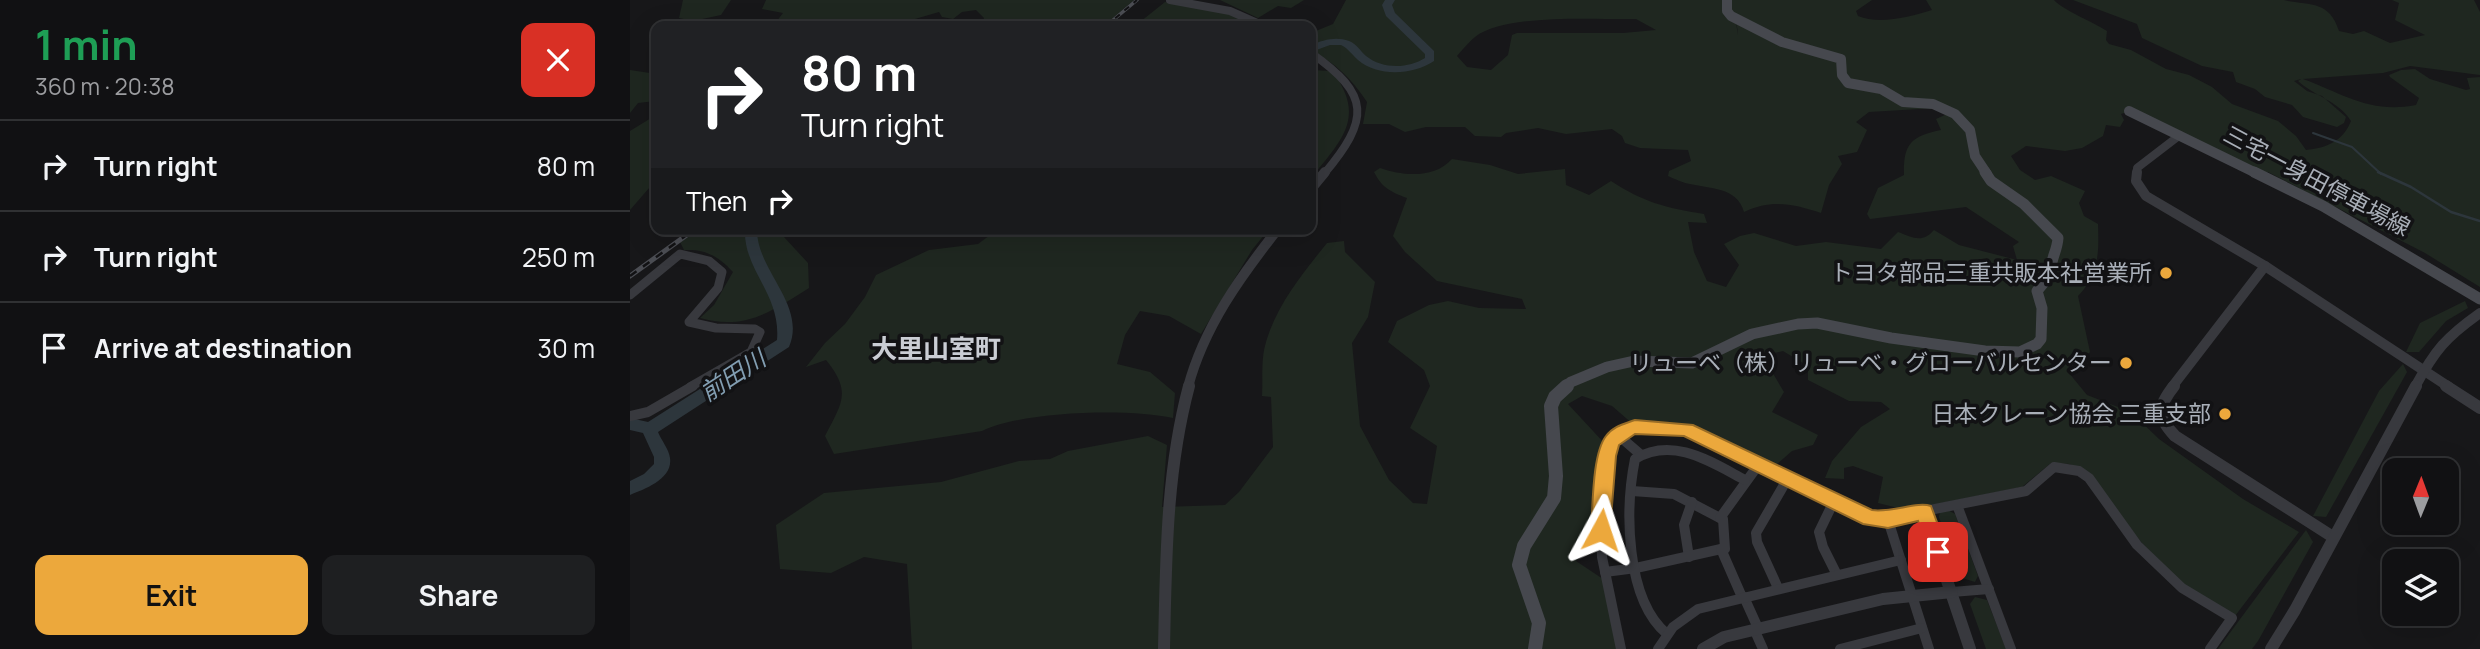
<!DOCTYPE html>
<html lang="en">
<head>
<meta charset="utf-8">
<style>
  :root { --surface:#111113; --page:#1e1f21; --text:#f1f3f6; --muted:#9c9da0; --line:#303133; --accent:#eca83c }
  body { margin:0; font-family:Manrope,"Noto Sans JP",sans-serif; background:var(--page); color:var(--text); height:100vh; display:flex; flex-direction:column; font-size:26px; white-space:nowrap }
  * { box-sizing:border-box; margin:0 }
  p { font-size:23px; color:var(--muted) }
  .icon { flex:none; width:38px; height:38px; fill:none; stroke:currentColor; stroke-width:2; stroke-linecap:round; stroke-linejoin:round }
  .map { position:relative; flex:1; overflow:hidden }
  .side { display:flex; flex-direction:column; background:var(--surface); width:630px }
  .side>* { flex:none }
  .top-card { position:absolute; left:21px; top:21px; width:665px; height:214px; border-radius:14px; box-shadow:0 7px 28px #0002,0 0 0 2px var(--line); background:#202124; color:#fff; overflow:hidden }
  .needle { width:46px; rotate:1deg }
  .controls { position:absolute; left:1752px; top:458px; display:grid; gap:14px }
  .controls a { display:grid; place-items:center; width:77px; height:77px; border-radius:14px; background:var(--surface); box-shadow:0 7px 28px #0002,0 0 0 2px var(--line); font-size:35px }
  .pin { position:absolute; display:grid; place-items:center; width:60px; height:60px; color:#fff; margin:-30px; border-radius:14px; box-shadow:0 4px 10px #0006 }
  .me { position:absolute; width:77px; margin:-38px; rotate:5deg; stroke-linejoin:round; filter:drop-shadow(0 0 5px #0008) }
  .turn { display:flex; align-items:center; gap:24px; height:147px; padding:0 35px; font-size:32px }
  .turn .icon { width:91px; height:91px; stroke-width:2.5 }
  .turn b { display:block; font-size:49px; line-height:60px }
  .then { display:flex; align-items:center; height:66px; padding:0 35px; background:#0003; gap:14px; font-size:26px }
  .round { display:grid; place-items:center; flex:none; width:74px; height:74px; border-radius:14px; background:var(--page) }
  .head { display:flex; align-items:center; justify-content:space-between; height:119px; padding:0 35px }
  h1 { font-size:42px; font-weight:700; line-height:52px; color:#1e9e55 }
  .button { display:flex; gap:14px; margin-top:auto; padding:14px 35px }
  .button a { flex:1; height:80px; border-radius:14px; background:var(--accent); color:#111; font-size:28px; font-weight:700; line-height:80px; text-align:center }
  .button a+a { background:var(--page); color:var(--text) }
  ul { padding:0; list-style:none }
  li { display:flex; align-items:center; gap:21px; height:91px; padding:0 35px; border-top:2px solid var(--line) }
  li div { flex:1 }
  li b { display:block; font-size:26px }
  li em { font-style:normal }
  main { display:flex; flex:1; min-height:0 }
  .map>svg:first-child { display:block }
</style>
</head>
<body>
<main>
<section class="side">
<div class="head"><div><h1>1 min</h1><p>360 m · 20:38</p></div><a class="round" style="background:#d93025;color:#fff"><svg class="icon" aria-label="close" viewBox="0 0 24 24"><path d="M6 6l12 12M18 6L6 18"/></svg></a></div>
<ul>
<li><svg class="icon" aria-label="right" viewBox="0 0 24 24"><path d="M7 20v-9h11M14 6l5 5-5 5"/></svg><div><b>Turn right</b></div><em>80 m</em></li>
<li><svg class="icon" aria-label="right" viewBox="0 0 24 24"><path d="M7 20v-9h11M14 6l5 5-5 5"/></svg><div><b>Turn right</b></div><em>250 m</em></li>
<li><svg class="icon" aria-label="arrive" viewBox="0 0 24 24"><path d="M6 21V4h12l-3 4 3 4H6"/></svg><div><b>Arrive at destination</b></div><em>30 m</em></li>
</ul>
<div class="button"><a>Exit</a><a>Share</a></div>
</section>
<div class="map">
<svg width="1850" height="649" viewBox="0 0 1850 649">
  <rect width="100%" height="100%" fill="#171719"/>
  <g fill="#1f2720" fill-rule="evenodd">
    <polygon points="53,0 101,0 91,15 63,21 49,18"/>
    <polygon points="136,0 504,0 474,26 351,26 354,18 346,10 332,12 323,19 312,17 309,12 285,19 280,26 143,26 153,13 132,9"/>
    <polygon points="590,0 674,0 661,8 648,6 628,18"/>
    <path d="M716,0H1094L1106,23L1108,35C1108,22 1101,13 1100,0H1242L1226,11L1228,16C1249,25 1280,17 1302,10L1296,0H1424C1431,9 1465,23 1477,31L1476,40L1479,44L1501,50L1536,69L1559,75L1582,87L1602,104L1648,121L1666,136L1676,150C1697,148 1713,141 1721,121C1709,101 1684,96 1668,81L1671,79L1664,81L1677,91L1692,96L1716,117L1714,123L1707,127L1673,117L1662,105L1635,97L1625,89L1606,82L1603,72L1572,66L1512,38L1507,24L1443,0H1654C1681,6 1699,0 1709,31L1723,34L1734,31L1760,43L1795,35L1765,20L1769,3L1762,0H1844L1850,12V75L1780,66L1753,73L1673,79C1714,94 1740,114 1786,105L1789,98L1760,77L1759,75L1771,70L1785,69L1800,79L1836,90L1840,89L1837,78L1850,77V287L1795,253L1638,172L1636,174L1500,111L1491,114L1494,120L1490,127L1476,125L1473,136L1452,148L1435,151L1396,146L1381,156L1390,170L1405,180L1421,176L1455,191L1449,203L1454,216L1468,224C1469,253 1469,275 1448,296L1460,352L1439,373L1457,395L1501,412L1529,439L1613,499L1669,532L1605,616L1555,587L1512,543L1453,469L1439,464L1421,463L1392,487L1276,510L1248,503L1253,477L1223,466L1214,468V479L1195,478L1202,461L1231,427L1260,409L1251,402L1219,401L1178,380V366L1153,351L1140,354L1138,365L1154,392L1142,412L1188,435L1183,445L1162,451L1145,466L1070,431L1004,425L982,406L952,396L938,404L976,445C971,484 966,527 946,561L973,579L988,649H282L277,564L234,557L201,573L150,569L146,525L194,493L311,482L389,461L420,459L438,451L518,436L537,445L532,507L595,505L609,492L643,447L641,397L632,396C633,380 631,361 635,346C645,307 672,274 697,243L714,241L715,252L745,282L738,317L722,343L730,426L759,480L783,503L797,504L807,446L780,428L800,386L794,370L758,342L767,321L799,305L818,301L849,308L896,309L892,299L807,281L775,252L763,236L777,198C761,192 752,188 744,172L750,168C773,176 804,179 822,159L860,165L888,174L935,169L936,185L959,195L981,181C1013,202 1036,208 1074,214L1077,223L1058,222L1064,252L1077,281L1096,287L1109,265L1094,244L1110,236L1124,233L1166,246L1196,242L1251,249L1268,232C1282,237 1292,244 1304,230L1329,245L1387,260L1383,246L1389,242L1336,207L1240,219L1237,214L1248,188L1274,175C1273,143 1282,136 1311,130L1306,119L1317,114L1306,108L1239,112L1226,122L1237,130L1227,152L1208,156L1212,164L1199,185L1191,213C1163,204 1142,199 1114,212C1107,187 1081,189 1060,184C1053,183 1045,179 1038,176L1039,171L1061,161L1058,150L1010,148L995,143L992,136L982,129L936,134L908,128L876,133L871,137L845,136L835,127H796L775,132L759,124H733L737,102C722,79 705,63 681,50V33L703,24ZM1006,19L1026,30L993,33H887L882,35L878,55L861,70L837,67L827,56C832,50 839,42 845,37C876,13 966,20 1006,19Z"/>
    <path d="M535,2C564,6 596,6 620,26H505Z"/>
    <polygon points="26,69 26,101 8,103 0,113 0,70 20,73"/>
    <path d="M681,70L702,71C737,117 712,140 681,178Z"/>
    <polygon points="26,115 26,180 0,210 0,131"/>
    <path d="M71,229H157L154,237L178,263L179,288C142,311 115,331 70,318L84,305L103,272C88,256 76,249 54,250L50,242Z"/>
    <path d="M368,229L468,233L472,229H639L622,250L571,334L539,316L510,311L495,335L487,364L520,372L545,393L543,418C499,408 393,411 352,431L204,454L195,436C212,403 222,392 196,360L176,367L195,343L215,324L235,297L246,275L299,250L348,244Z"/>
    <polygon points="1835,301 1838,308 1816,321 1789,352 1776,352 1790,323"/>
    <polygon points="1773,364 1777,372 1696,517 1683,516 1749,391"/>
    <polygon points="1318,510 1325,514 1348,576 1345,582 1329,577 1309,517 1310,512"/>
    <polygon points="1676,530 1683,542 1628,641 1622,649 1588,649"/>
    <polygon points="1345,597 1357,600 1376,649 1356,649 1340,604"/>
  </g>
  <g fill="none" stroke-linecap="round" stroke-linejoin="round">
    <polyline stroke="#2d363c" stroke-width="2" points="1683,133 1722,147 1751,174"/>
    <polyline stroke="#2d363c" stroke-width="2.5" points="1748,172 1781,187 1821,212 1850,221"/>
    <g fill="#2d363c" fill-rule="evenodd">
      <path d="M755,0H765L762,5L765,13L804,51V61C783,75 748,77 728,60C722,55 719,49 711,45H700L681,52V45C693,40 706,36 719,41C727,44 730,51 736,56C752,69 778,69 795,58V54L756,16L752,5Z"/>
      <path d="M115,229H127C126,270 177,305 159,347L28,432C31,440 39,449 40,458C43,479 15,489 0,495V481L14,474L24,464V457L13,433L0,430V418L18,422L147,340C151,294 113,270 115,229Z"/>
    </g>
    <polyline stroke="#38393e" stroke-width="9" points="0,295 50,254 79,261 92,272 88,288 59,322 86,328 125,329 130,332 121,352 60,387"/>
    <g stroke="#38393e" stroke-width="10">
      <polyline points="0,416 18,412 63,386"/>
      <polyline points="988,435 1010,454"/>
      <polyline points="1002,491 1044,494 1090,518"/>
      <polyline points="1204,501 1189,532 1193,547 1207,575"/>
      <polyline points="1327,505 1381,649"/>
      <polyline points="1258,520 1299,649"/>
      <polyline points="1059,557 1054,525 1062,502"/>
      <polyline points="975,572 1006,568 1091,549"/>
      <polyline points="1148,588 1127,542 1126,533 1158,478"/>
      <polyline points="1322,592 1359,589"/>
      <polyline points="1112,597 1091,549 1095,549 1093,519 1090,518 1129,464"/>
      <polyline points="1114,597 1128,628"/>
      <polyline points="1124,629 1133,649"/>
      <path d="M1037,634C995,599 995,509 1005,459C1043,436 1081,462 1115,480"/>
      <polyline points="991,649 972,557 971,530 977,451 982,441 993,431 1005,427 1064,431 1234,516 1249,520 1396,491 1424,467 1449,471 1459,478 1507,545 1552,588 1602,618 1580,649"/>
      <polyline points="1028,649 1043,627 1068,609 1271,560"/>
      <polyline points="1210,649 1292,628"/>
    </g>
    <g stroke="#38393e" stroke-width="8">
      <polyline points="540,0 600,11 634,26"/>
      <path d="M681,53C741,95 740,119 694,174"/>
      <polyline points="1507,174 1507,168 1550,135"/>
    </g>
    <g stroke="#38393e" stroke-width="10">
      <polyline points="1507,172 1506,181 1516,196 1635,266 1819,387"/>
      <polyline points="681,189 695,172"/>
      <path d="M558,387C574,327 610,277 648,229"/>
      <polyline points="1542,387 1635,266"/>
      <path d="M1785,387C1805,350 1816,337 1850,313"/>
    </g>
    <g stroke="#38393e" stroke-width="12">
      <path d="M1544,386C1528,406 1526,416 1545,436L1703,537"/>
      <polyline points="1816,386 1850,408"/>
      <polyline points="1294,512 1340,649"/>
      <path d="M534,649C536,560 536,472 559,386"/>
      <polyline points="1073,649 1094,637 1253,599 1322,592"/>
      <polyline points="1641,649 1665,610 1786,386"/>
    </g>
    <g stroke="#46484e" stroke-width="10">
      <polyline points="1097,0 1097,11 1101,16 1152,42 1211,59 1212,75 1218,83 1251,89 1273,102 1303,104 1325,114 1340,130 1345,156 1357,174"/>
      <polyline points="1499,111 1628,174"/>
    </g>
    <g stroke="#46484e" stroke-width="11">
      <polyline points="1624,172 1693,206 1850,299"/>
      <path d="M935,387L941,382L977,367L1004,361L1062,363L1122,334L1168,324L1187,323L1261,338L1355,351L1390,352L1407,344L1411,339L1412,308L1407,291L1421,274C1420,258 1427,253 1428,238L1394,204L1361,181L1355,172"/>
    </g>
    <polyline stroke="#46484e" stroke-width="14" points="905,649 909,623 889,565 894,546 924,498 926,476 921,406 925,397 937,386"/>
    <defs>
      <polyline id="rail-far1" points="476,26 507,0"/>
      <polyline id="rail" points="0,276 65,229"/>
    </defs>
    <use href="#rail-far1" stroke="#4b4d53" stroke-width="3.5"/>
    <use href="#rail" stroke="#4b4d53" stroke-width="5"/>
    <use href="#rail-far1" stroke="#121214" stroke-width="2" stroke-dasharray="6" stroke-linecap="butt"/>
    <use href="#rail" stroke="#121214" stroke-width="2.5" stroke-dasharray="8" stroke-linecap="butt"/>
  </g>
  <path fill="#eca83c" stroke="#996d27" stroke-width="2" d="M1005,420L1063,425L1242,510C1262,513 1287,501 1301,506L1318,552L1315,558L1308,560L1301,558L1288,521L1258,528L1233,524L1054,436L1005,434L989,445L986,456L980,530L978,535L971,538L964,535L961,530C963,506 962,454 976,436C983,426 994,424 1005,420Z"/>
  <g fill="#eca83c" stroke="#121214" stroke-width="2.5">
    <circle cx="1536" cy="273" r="7"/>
    <circle cx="1496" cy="363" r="7"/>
    <circle cx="1595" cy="414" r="7"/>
  </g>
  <g text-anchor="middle" stroke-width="7" stroke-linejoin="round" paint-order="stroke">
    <g font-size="23" fill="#a9afb8" stroke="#121214">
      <text transform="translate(1687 181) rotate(28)" y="8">三宅一身田停車場線</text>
    </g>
    <g font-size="23" fill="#a9afb8" stroke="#121214" text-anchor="end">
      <text x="1522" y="281">トヨタ部品三重共販本社営業所</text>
      <text x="1482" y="371">リューベ（株）リューベ・グローバルセンター</text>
      <text x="1581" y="422">日本クレーン協会 三重支部</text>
    </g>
    <g font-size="24" font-style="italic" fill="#829eb2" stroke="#121214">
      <text transform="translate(103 376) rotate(-33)" y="8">前田川</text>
    </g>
    <g font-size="26" font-weight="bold" fill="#cacdd4" stroke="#121214">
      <text x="306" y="358">大里山室町</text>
    </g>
  </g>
</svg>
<div class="controls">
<a><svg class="needle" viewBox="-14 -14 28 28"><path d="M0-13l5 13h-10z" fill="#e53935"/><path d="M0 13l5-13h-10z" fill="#9c9da0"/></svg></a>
<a><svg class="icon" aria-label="layers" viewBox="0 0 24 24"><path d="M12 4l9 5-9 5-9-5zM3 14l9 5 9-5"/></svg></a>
</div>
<div class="pin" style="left:1308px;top:552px;background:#d93025"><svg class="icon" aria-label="arrive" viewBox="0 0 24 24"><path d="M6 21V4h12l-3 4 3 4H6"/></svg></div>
<svg class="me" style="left:971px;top:530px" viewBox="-20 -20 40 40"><path d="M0-17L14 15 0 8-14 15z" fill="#eca83c" stroke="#fff" stroke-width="4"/></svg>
<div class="top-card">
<div class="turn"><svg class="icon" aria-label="right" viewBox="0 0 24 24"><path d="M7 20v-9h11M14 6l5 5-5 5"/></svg><div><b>80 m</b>Turn right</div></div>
<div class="then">Then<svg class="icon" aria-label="right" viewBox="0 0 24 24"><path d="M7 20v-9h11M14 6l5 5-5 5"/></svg></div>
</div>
</div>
</main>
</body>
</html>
